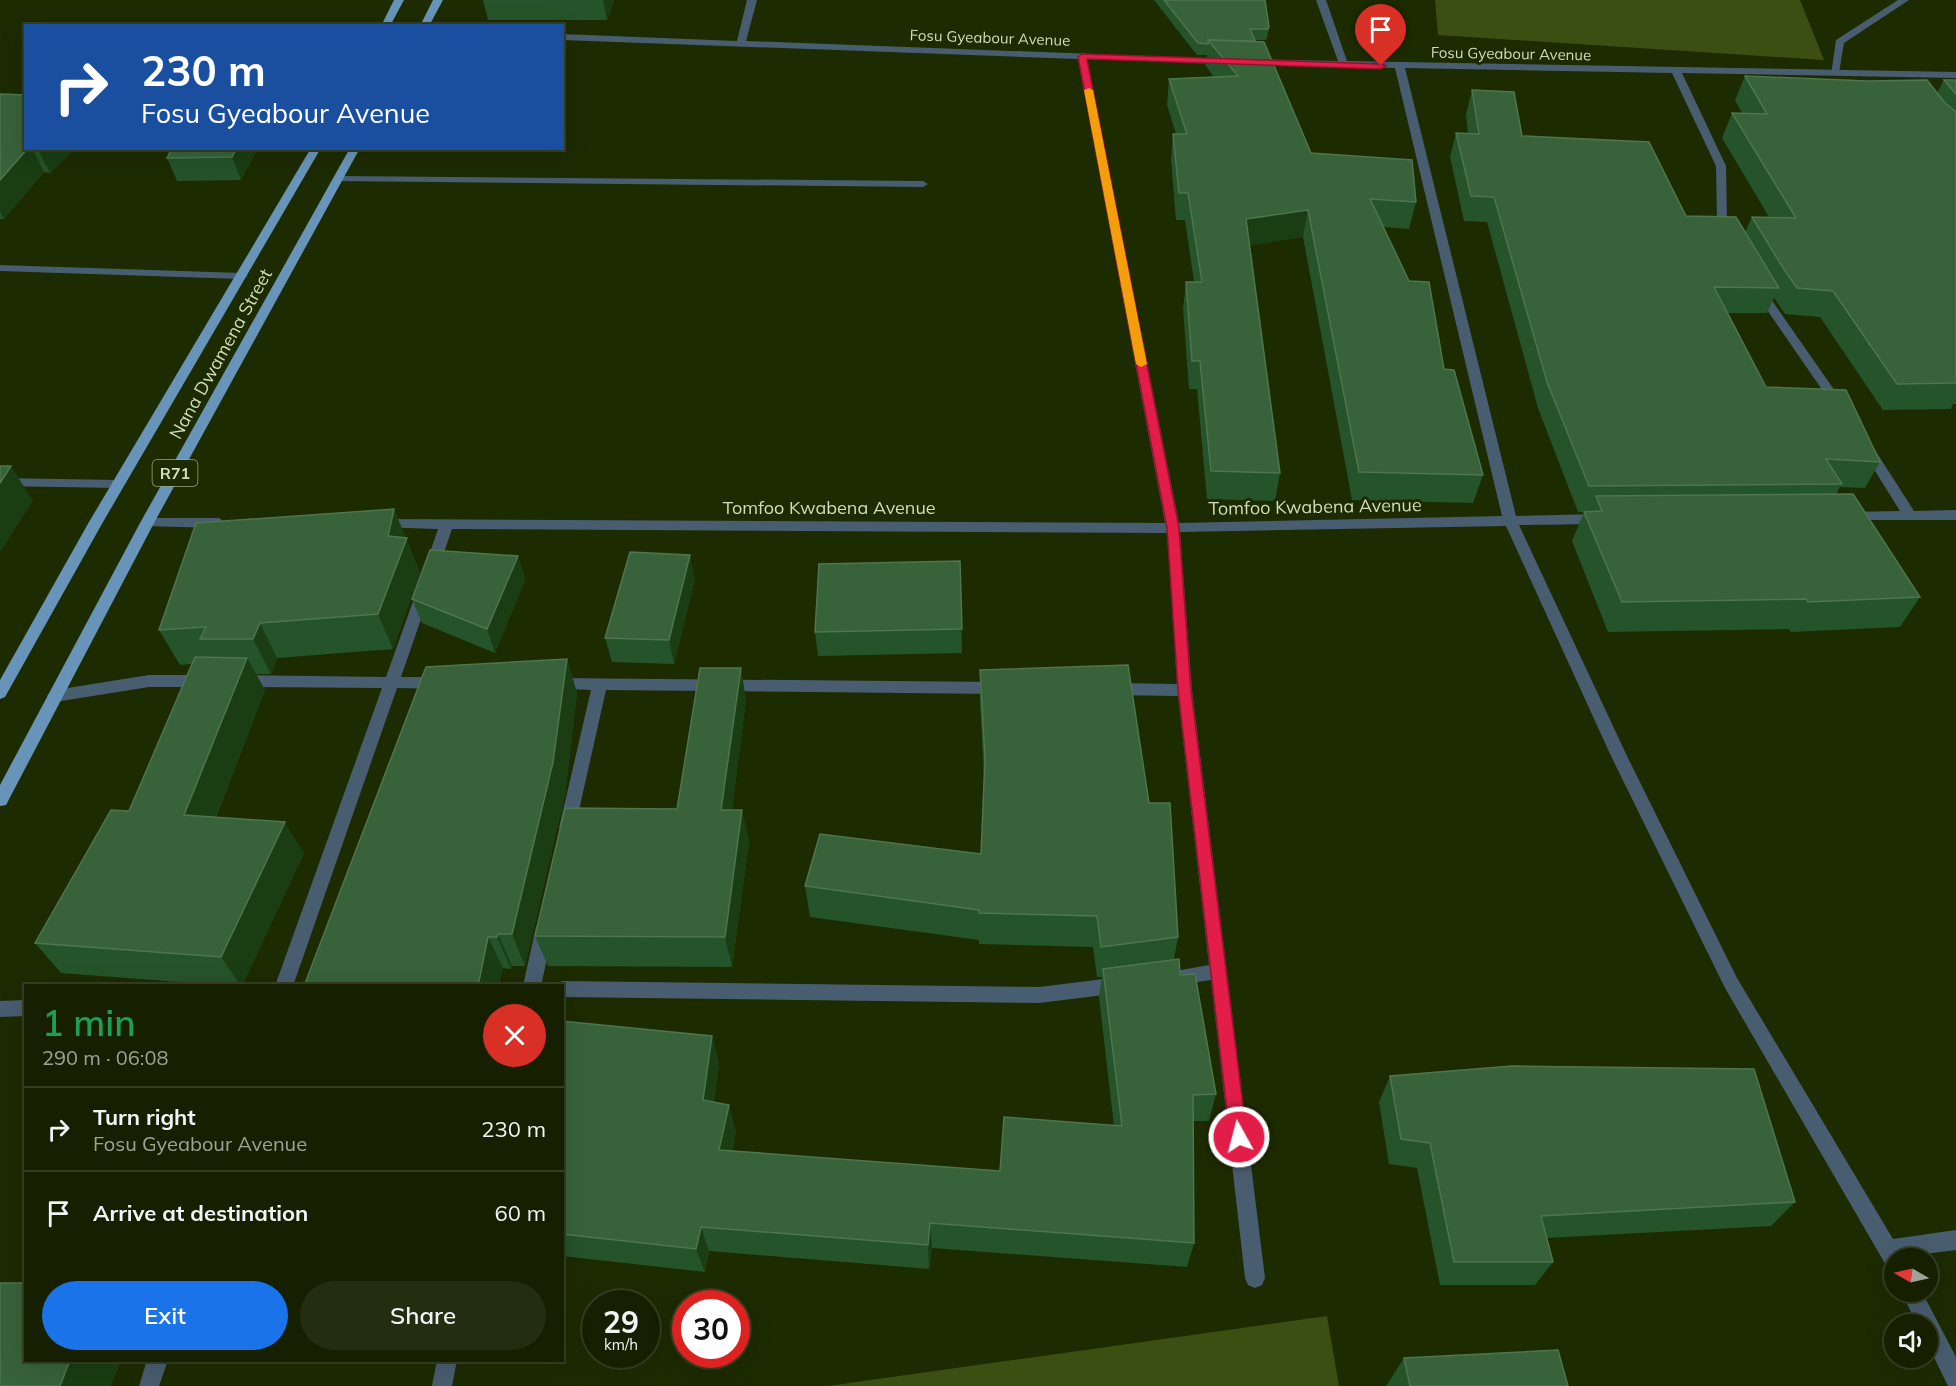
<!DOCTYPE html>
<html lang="en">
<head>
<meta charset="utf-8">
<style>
  :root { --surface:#162000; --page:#232d0f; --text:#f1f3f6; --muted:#9ea399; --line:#353e22; --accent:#1a73e8 }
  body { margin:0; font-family:Mulish,sans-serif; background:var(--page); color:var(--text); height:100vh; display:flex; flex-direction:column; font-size:22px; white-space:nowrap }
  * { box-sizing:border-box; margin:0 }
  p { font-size:20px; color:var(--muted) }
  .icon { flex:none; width:33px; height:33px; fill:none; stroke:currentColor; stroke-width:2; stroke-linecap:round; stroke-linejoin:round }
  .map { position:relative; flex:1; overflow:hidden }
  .sheet { position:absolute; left:24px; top:984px; width:540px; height:378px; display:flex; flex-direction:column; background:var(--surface); border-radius:0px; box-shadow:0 6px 24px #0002,0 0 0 2px var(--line) }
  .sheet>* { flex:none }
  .guide { position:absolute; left:24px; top:24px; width:540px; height:126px; border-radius:0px; box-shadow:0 6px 24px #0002,0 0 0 2px var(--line); background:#1a4fa0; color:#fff; overflow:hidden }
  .needle { width:39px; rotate:279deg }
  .buttons { position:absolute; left:1884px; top:1248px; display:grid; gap:12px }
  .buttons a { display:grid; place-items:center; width:54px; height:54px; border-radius:50%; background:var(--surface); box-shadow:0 6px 24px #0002,0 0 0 2px var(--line); font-size:30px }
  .speed { position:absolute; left:582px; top:1290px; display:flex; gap:12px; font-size:30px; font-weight:700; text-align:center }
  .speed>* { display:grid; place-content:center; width:78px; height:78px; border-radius:50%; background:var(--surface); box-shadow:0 6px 24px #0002,0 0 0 2px var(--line); line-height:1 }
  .speed small { font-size:15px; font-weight:400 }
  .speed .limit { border:9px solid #d22; background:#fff; color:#111 }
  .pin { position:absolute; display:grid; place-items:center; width:51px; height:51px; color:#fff; margin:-62px -26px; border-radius:50% 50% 50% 0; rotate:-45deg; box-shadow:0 0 6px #0007 }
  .pin .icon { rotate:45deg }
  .me { position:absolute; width:66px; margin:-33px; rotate:353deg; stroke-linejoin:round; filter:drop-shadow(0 0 4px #0008) }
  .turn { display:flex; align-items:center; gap:21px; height:126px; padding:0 18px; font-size:27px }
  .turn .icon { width:78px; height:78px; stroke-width:2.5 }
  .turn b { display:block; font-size:42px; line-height:51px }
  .round { display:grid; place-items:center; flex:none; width:63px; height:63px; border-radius:32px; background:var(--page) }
  .headline { display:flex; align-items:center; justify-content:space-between; height:102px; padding:0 18px }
  h1 { font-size:36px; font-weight:600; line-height:45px; color:#1e9e55 }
  .primary-button { display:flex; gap:12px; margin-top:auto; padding:12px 18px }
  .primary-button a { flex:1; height:69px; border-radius:36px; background:var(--accent); color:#fff; font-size:24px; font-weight:600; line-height:69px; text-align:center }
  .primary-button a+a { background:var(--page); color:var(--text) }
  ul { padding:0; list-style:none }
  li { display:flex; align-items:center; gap:18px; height:84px; padding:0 18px; border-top:2px solid var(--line) }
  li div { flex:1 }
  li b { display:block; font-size:22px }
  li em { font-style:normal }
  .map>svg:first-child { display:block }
</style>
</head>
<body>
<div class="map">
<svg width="1956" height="1386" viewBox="0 0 1956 1386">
  <rect width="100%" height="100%" fill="#1d2b00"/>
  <g fill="#3b4f12">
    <polygon points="1435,0 1800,0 1824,60 1438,35"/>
    <polygon points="1327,1316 1339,1386 828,1386"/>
  </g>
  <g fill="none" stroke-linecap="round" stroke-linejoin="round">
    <polygon fill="#495d70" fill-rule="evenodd" points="1898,0 1909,0 1844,43 1839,73 1831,75 1836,40"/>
    <g fill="#495d70" fill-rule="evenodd">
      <polygon points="747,0 757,0 746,41 1227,59 1227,63 1224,64 1087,59 1179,523 1502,516 1395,68 1254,65 1249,62 1254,59 1338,61 1316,0 1326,0 1347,61 1956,72 1956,78 1682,73 1726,166 1727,223 1734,233 1728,236 1724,235 1717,223 1716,166 1672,73 1405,68 1516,516 1599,514 1606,519 1599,524 1519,525 1627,756 1737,978 1893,1239 1956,1230 1956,1250 1894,1258 1894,1270 1887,1267 1725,988 1611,756 1506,526 1180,532 1192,690 1265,1278 1262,1285 1255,1288 1248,1285 1245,1278 1211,980 1176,985 1170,982 1167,977 1170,972 1209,965 1178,696 1113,695 1106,689 1113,683 1177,684 1167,533 452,529 438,570 431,575 424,570 438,529 376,527 374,524 376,521 381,519 1165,523 1078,59 562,40 562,34 737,41"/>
      <polygon points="338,176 923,181 928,184 923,187 334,181 333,179"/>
      <polygon points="0,265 242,273 248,276 242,279 0,271"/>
      <polygon points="1760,288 1764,289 1844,404 1844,410 1836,410 1754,291"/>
      <polygon points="1868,446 1873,447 1914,511 1956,510 1956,520 1843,520 1841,517 1848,512 1900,511 1862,450"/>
      <polygon points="0,478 118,480 125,484 118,488 0,486"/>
      <polygon points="147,518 219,518 226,523 219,528 142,526 140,523"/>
      <polygon points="423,588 430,593 401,677 441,677 448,683 441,689 397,688 293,986 275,986 382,688 240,687 233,681 240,675 386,677 416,593"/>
      <polygon points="149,675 204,675 211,681 204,687 149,687 55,702 50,700 47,696 50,692 55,690"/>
      <polygon points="555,678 999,682 1006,688 999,694 606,690 575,828 573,833 567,835 561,833 559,828 591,690 550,688 548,684 550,680"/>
      <polygon points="545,920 551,922 554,927 541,986 523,986 536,927 539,922"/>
      <polygon points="1120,977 1126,980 1129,985 1126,990 1120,993 1039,1003 562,997 562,986 555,986 562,981 1039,987"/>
      <polygon points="26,1000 26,1016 0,1017 0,1001"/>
      <polygon points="1901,1292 1922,1292 1956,1357 1956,1386 1948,1386 1928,1345 1928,1324 1917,1324"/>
      <polygon points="147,1360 168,1360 159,1386 139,1386"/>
      <polygon points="437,1360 457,1360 452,1386 432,1386"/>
    </g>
    <g fill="#6994ba" fill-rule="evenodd">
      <polygon points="394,0 404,0 390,26 381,26"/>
      <polygon points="433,0 443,0 429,26 420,26"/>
      <polygon points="311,148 321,148 103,522 5,697 0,699 0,680 89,522"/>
      <polygon points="350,148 360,148 154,523 6,805 0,806 0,785 140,523"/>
    </g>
  </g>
  <g fill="#25532a">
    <polygon points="483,0 614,0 607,20 488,20"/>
    <polygon points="1154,0 1265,0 1269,27 1267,38 1266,40 1255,40 1311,153 1416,202 1409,229 1383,227 1444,369 1483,475 1473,503 1352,500 1303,237 1250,245 1280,473 1275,501 1207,499 1197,389 1189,389 1183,309 1186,282 1194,282 1185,220 1176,220 1171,160 1173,134 1176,134 1167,105 1169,79 1214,77 1205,65 1207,55 1197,55"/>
    <polygon points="1745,76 1937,93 1944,80 1956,80 1956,404 1953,404 1951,409 1883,410 1820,317 1785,314 1774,298 1767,313 1727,313 1766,387 1880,462 1865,488 1840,487 1836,494 1920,597 1900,627 1791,632 1789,629 1608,632 1572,541 1584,512 1578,512 1538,408 1487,222 1464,221 1450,157 1456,133 1468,133 1466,114 1472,90 1522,136 1686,216 1745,232 1752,217 1769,217 1722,138 1732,113 1742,113 1735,100"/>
    <polygon points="0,94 26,148 75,148 50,173 44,172 4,219 0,219"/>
    <polygon points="258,148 241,180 177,181 167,158"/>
    <polygon points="394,509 420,573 393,649 277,658 271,674 256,674 265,690 216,817 304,853 242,986 231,986 61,973 35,943 129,811 192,664 180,665 159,630"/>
    <polygon points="518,556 525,580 495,653 422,623 412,599"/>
    <polygon points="960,561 962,653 818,656 815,632"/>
    <polygon points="695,579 674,664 612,662 605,638"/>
    <polygon points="567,659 577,693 565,795 525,966 512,966 511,969 503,968 304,986"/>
    <polygon points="980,670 1149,803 1178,937 1174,959 1180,975 1216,1094 1209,1121 1193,1121 1194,1243 1187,1267 932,1248 929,1269 709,1251 705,1272 562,1256 562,1021 712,1036 719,1064 714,1102 736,1132 732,1151 1000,1171 1114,1126 1099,997 1102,977 1097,977 1093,947 979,944 979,940 810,917 805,886 981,854 984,778 980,703"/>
    <polygon points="746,700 732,810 742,810 749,842 732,967 548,966 535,936 677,809"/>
    <polygon points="1390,1076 1795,1202 1771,1226 1547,1238 1553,1262 1535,1285 1440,1285 1417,1168 1389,1164 1379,1102"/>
    <polygon points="1404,1358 1568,1386 1386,1386"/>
  </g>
  <g fill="#1a3d13">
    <polygon points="603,0 614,0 607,20"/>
    <polygon points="28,148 32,148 44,172 4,219 0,211 0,180"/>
    <polygon points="37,148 75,148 50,173"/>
    <polygon points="237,148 258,148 241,180 232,157"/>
    <polygon points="1308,210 1303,237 1242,247 1246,219"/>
    <polygon points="11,466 33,501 0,552 0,483"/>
    <polygon points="394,509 420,573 393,649 378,614 388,536"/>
    <polygon points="690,555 695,579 674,664 669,640"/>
    <polygon points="518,556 525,580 495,653 487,629"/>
    <polygon points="260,623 277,658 271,674 253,639"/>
    <polygon points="247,658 265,690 204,846 184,815"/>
    <polygon points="567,659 577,693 565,795 525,966 512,934"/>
    <polygon points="741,668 746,700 728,841 721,810"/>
    <polygon points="742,810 749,842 732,967 725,937"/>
    <polygon points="285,822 304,853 242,986 241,986 221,957"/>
    <polygon points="498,934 512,966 511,969 497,937"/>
    <polygon points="488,937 503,968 499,986 478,986"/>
    <polygon points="712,1036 719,1064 711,1127 703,1100"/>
    <polygon points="729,1105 736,1132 726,1175 719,1150"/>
    <polygon points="930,1223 932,1248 929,1269 928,1245"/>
    <polygon points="701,1227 709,1251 705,1272 696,1249"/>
    <polygon points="70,1360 121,1360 111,1386 60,1386"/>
  </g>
  <g fill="#37623a" stroke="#4f754e" stroke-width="1.5">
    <polygon points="1164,0 1265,0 1269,27 1268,29 1250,29 1255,41 1208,40 1208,44 1198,43"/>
    <polygon points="1208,40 1264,42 1311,153 1412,160 1416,202 1370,199 1409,281 1429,282 1444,369 1454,370 1483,475 1359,472 1308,210 1246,219 1280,473 1211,471 1200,361 1192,361 1186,282 1202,282 1188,193 1179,193 1173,134 1187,134 1169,79 1238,76"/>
    <polygon points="1745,76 1867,81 1927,80 1945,103 1956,112 1956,383 1897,384 1833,291 1797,288 1783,268 1752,217 1796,218 1732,113 1767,114"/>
    <polygon points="1944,80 1956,80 1956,94"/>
    <polygon points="1472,90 1514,92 1522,136 1649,142 1686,216 1736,217 1779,288 1714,287 1766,387 1846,390 1880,462 1826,459 1842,484 1589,486 1547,382 1494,197 1471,196 1456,133 1479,134"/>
    <polygon points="0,94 26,95 26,148 28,148 0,180"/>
    <polygon points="172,148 237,148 232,157 167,158"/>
    <polygon points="0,466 11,466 0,483"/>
    <polygon points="1853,494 1920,597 1808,602 1806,599 1622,602 1584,512 1602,511 1596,496"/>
    <polygon points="394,509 388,536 407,538 378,614 260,623 253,639 200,639 206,627 159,630 196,523"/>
    <polygon points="430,550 518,556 487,629 412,599"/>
    <polygon points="630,552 690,555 669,640 605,638"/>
    <polygon points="960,561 962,629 815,632 819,564"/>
    <polygon points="195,657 247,658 184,815 285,822 221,957 35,943 111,810 129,811"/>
    <polygon points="567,659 553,762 512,934 498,934 497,937 488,937 478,986 304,986 426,667"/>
    <polygon points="1128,665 1149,803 1170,803 1178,937 1101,947 1097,916 979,913 979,910 805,886 820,834 981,854 985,758 980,670"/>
    <polygon points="700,668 741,668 721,810 742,810 725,937 535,936 565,808 677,809"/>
    <polygon points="1179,959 1180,975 1195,974 1216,1094 1193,1095 1194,1243 930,1223 928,1245 701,1227 696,1249 562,1234 562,1021 712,1036 703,1100 729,1105 719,1150 1000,1171 1004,1117 1122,1126 1103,969"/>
    <polygon points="1512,1066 1754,1069 1795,1202 1541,1216 1553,1262 1454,1262 1430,1143 1401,1139 1390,1076"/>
    <polygon points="0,1283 26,1283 26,1360 70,1360 60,1386 0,1386"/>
    <polygon points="1558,1350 1568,1386 1410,1386 1404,1358"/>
  </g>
  <polygon fill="#e11d48" stroke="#92132f" stroke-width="1.5" points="1082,54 1381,64 1386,66 1381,69 1087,59 1179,528 1191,690 1247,1137 1245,1143 1239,1145 1233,1143 1230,1137 1178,690 1167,528 1078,57"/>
  <polygon fill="#f59e0b" points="1089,88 1093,90 1147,364 1141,367 1136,364 1084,90"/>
  <g text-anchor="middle" stroke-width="6" stroke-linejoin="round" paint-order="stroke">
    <g font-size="15" fill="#cfdcbd" stroke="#1d2b00">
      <text transform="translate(990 38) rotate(2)" y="5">Fosu Gyeabour Avenue</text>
      <text transform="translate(1511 54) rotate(1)" y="5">Fosu Gyeabour Avenue</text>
    </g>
    <rect fill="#1d2b00" stroke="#9aa784" stroke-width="1.5" x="152.5" y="460" width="45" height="26" rx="4.5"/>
    <g font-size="16" font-weight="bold" fill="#cfdcbd">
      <text x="175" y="479">R71</text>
    </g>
    <g font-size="18" fill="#cfdcbd" stroke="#1d2b00">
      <text transform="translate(221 354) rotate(-61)" y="6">Nana Dwamena Street</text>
      <text transform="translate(1315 507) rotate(-1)" y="6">Tomfoo Kwabena Avenue</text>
      <text x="829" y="514">Tomfoo Kwabena Avenue</text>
    </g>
  </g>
</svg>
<div class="buttons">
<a><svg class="needle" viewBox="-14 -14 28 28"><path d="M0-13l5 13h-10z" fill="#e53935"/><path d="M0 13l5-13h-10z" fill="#9ea399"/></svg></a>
<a><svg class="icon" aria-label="sound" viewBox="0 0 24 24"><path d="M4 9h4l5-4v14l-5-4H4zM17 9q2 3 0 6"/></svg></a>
</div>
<div class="speed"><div>29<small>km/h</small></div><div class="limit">30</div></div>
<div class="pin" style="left:1381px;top:66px;background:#d93025"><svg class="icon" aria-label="arrive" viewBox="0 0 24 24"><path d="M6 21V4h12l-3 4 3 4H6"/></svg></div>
<svg class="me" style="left:1239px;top:1137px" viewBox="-20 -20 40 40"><circle r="17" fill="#e11d48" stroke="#fff" stroke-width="3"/><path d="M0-11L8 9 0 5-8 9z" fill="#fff"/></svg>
<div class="guide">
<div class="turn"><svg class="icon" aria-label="right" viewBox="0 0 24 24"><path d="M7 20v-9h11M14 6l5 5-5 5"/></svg><div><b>230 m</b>Fosu Gyeabour Avenue</div></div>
</div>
<section class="sheet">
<div class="headline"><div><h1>1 min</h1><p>290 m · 06:08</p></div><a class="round" style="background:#d93025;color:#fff"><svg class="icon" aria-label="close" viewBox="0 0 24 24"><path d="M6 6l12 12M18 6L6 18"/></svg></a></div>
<ul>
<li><svg class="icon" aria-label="right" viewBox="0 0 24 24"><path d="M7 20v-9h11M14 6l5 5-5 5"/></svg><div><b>Turn right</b><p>Fosu Gyeabour Avenue</p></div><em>230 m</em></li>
<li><svg class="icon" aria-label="arrive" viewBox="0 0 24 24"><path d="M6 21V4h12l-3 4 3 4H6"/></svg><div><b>Arrive at destination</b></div><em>60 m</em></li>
</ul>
<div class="primary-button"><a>Exit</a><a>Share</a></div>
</section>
</div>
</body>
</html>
